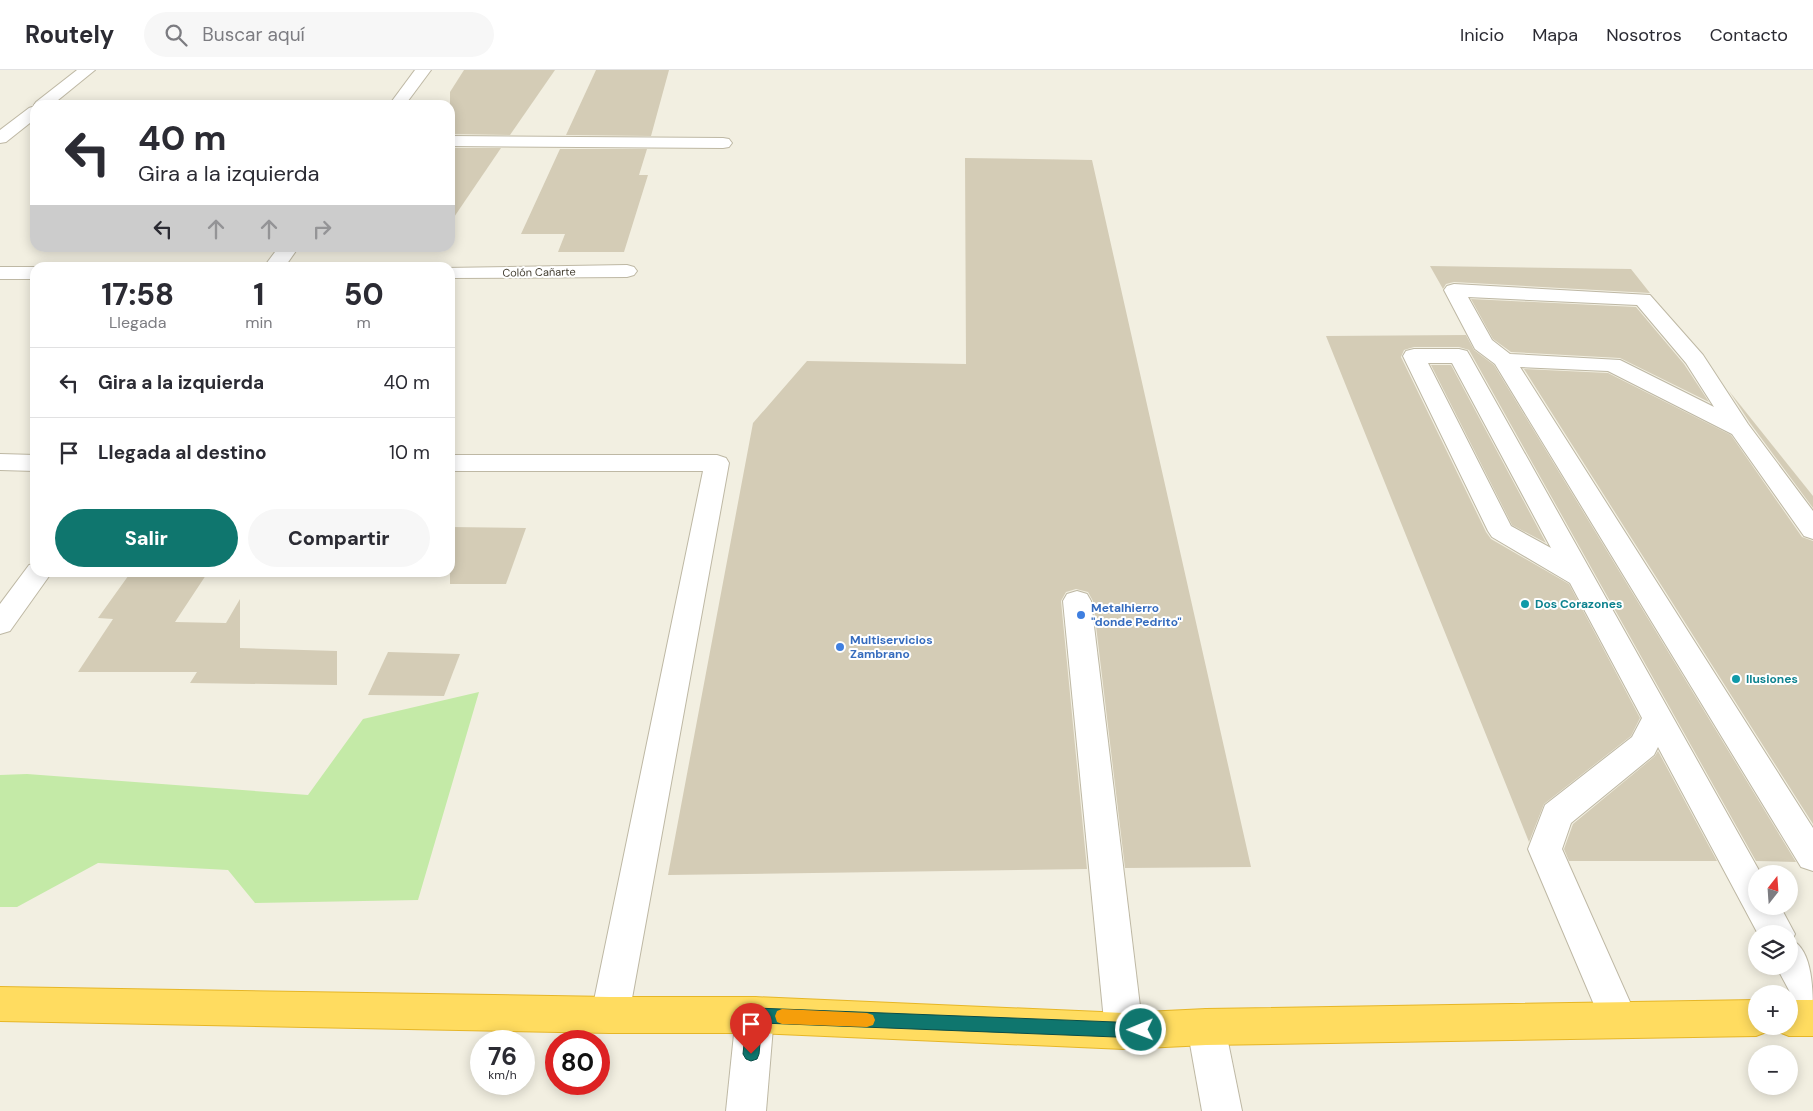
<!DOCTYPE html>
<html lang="es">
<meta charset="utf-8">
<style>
body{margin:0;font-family:"DM Sans",sans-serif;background:#f7f7f7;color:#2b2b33;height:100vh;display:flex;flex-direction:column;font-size:19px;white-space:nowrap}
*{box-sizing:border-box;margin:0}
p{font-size:16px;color:#7c7c81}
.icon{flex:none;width:28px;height:28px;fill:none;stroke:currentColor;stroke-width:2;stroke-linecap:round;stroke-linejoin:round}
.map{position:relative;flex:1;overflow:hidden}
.side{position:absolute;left:30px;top:192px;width:425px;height:315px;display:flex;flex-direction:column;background:#fff;border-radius:15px;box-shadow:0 2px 12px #0003}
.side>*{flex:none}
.hud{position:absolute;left:30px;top:30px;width:425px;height:152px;border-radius:15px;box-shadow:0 2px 12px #0003;background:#fff;color:#2b2b33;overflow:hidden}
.needle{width:32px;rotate:17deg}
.tools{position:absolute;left:1748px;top:795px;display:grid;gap:10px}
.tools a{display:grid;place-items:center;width:50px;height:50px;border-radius:50%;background:#fff;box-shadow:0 2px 12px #0003;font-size:25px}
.speed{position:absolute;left:470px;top:960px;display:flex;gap:10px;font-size:25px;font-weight:700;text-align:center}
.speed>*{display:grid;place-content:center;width:65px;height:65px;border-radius:50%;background:#fff;box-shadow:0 2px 12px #0003;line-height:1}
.speed small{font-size:12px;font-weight:400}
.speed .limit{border:8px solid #d22;background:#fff;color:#111}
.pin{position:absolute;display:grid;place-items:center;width:42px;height:42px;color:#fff;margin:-51px -21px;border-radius:50% 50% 50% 0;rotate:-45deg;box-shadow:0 0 5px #0007}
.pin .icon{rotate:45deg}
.me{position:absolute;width:55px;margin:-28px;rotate:269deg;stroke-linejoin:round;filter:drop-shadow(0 0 4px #0008)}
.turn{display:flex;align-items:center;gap:18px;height:105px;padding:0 25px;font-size:22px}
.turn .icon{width:65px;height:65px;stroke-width:2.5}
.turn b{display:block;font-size:35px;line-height:42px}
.lanes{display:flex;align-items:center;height:48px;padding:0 25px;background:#0003;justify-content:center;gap:25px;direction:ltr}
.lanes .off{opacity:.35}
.eta{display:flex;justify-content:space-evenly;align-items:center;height:85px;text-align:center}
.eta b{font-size:30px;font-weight:800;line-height:35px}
.button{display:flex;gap:10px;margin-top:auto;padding:10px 25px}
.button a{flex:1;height:58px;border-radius:30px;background:#0f766e;color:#fff;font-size:20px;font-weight:800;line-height:58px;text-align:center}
.button a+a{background:#f7f7f7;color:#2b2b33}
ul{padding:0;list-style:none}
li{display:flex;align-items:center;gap:15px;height:70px;padding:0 25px;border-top:1px solid #e1e1e2}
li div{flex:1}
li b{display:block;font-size:19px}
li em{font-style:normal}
header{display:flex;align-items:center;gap:30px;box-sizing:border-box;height:70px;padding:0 25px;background:#fff;border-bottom:1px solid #e1e1e2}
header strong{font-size:24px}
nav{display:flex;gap:28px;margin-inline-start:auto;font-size:18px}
.search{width:350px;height:45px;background:#f7f7f7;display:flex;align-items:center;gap:12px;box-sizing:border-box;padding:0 18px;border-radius:28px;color:#7c7c81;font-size:19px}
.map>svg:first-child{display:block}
</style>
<header>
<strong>Routely</strong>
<div class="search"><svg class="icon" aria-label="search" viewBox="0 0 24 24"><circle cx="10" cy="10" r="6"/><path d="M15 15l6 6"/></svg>Buscar aquí</div>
<nav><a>Inicio</a><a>Mapa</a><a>Nosotros</a><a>Contacto</a></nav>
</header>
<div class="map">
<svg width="1813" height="1041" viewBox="0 0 1813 1041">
<rect width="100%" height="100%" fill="#f2efe1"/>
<polygon fill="#c4eaa7" points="479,622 418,830 255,833 228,800 98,793 17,837 0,837 0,705 27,704 308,725 363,649"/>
<g fill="#d4ccb6">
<polygon points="464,0 555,0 510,65 450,64 450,22"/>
<polygon points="596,0 669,0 651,66 566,65"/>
<polygon points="450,78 501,78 450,153"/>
<polygon points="560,79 647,79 639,105 648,105 624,182 558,182 565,164 521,164"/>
<polygon points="965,88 1092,90 1251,797 1125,798 1093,531 1088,522 1076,519 1066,522 1061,531 1087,799 668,805 753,353 807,291 966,294"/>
<polygon points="1430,196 1631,199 1650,223 1454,212 1446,214 1443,219"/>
<polygon points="1471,229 1636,237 1684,294 1709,332 1620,288 1511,282 1493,269"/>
<polygon points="1466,265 1474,280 1494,295 1796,792 1756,791 1469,280 1459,277 1414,277 1404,280 1401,287 1486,462 1491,469 1569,514 1640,648 1631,666 1544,734 1529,772 1326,266"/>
<polygon points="1431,295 1451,295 1546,473 1512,455"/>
<polygon points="1524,299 1608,303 1731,365 1802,467 1813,471 1813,754"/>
<polygon points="1729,321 1813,426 1813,438 1750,353"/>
<polygon points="450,457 526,458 506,514 450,514"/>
<polygon points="131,502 208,502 175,552 226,553 240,529 240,578 337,581 337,615 190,613 197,602 78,602 113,549 98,548"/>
<polygon points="388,582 460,584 444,626 368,625"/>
<polygon points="1658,681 1717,791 1569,791 1564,779 1573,754 1655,686"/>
</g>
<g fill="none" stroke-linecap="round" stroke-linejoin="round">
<g stroke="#beb8a4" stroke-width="2">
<g id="minor">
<polygon points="77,0 95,0 52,35 35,35 35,49 6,72 0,73 0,60 29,38 35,36 34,35 36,32"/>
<polygon points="415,0 431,0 405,35 389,35"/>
<polygon points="450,66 723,68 729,69 732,73 729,77 723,78 450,76"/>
<polygon points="278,178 298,178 284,198 263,198"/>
<polygon points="627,195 634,197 637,201 634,205 627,207 450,208 450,198 444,198"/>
<polygon points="0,197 35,197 37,198 35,198 35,209 0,209"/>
<path d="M1454,214L1650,225L1703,285L1748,354L1813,441V469L1804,466L1732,364L1608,301L1520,297L1813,758V801L1801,797L1495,294L1475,279L1444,220L1447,216ZM1468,227L1637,235L1686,293L1714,337L1620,290L1510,284L1492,270Z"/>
<path d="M1414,279H1459L1467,281L1470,286L1761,804H1756V836H1780L1795,864L1792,870C1813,881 1813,921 1813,946L1800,941L1776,896H1789V864H1758L1658,677L1654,685L1571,753L1562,779L1638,950L1632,963L1619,968L1606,963L1528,779L1545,735L1632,667L1642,648L1570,513L1492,467L1488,461L1403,286L1406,281ZM1428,293H1452L1551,478L1511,456Z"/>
<polygon points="0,384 35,385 35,401 0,400"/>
<polygon points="450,385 717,385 726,388 729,393 629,945 623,958 610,963 597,958 591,945 703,401 450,401"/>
<polygon points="35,494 35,502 52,502 10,561 0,564 0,534 29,495"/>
<polygon points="1077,521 1087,524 1091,531 1143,961 1137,974 1124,979 1111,974 1105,961 1063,531 1067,524"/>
<polygon points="755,927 768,932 774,945 766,1041 726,1041 736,945 742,932"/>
<polygon points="1206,939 1219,944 1225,957 1242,1041 1202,1041 1187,957 1193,944"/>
</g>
</g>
<g stroke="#e6b627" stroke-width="2">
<g id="highway">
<polygon points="0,917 610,927 755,927 1124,943 1206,939 1756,930 1756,956 1771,956 1769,961 1756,966 1206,975 1124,979 755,963 610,963 0,951"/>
<polygon points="1789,930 1813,930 1813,966 1789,966 1776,961 1774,956 1789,956"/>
</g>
</g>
<use href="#minor" fill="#fff" fill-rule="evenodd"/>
<use href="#highway" fill="#ffdc60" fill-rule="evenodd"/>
</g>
<polygon fill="#0f766e" stroke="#0a4d48" points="755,938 1141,953 1146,955 1149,960 1146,965 1141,968 762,953 759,984 757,989 751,991 746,989 743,984 747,945 749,940"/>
<polygon fill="#f59e0b" points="782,939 867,943 873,945 875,950 873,955 867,957 782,954 777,952 775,946 777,941"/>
<g fill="#0f9aa8" stroke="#fff" stroke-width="2">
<circle cx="1525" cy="534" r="5"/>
<circle cx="1736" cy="609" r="5"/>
</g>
<g fill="#3f7fe0" stroke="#fff" stroke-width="2">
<circle cx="1081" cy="545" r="5"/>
<circle cx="840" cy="577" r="5"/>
</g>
<g text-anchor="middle" stroke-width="4" stroke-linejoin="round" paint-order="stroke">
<g font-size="11" fill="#443f32" stroke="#fff">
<text transform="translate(539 202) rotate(-1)" y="4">Colón Cañarte</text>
</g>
<g font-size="12" font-weight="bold" fill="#0d838f" stroke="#fff" text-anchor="start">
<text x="1535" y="538">Dos Corazones</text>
<text x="1746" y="613">Ilusiones</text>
</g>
<g font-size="12" font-weight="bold" fill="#366cbe" stroke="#fff" text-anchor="start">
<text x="1091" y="542">Metalhierro<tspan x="1091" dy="14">"donde Pedrito"</tspan></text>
<text x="850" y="574">Multiservicios<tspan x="850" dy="14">Zambrano</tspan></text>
</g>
</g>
</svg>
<div class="tools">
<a><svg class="needle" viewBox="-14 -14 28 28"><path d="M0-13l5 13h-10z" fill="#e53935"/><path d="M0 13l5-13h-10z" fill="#7c7c81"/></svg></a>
<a><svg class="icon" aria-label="layers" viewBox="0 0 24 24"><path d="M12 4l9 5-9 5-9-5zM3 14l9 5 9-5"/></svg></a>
<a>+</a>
<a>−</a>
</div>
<div class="speed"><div>76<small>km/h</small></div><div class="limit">80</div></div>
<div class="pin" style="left:751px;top:984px;background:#d93025"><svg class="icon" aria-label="arrive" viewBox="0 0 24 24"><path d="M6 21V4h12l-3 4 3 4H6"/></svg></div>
<svg class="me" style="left:1141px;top:960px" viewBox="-20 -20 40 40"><circle r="17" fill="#0f766e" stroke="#fff" stroke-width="3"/><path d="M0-11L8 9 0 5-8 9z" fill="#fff"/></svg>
<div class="hud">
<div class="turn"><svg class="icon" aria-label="left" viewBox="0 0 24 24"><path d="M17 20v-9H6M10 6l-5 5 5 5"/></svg><div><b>40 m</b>Gira a la izquierda</div></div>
<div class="lanes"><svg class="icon" aria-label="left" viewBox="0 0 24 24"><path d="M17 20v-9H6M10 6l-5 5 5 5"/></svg><svg class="icon off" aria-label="ahead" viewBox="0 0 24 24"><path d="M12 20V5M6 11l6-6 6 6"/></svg><svg class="icon off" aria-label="ahead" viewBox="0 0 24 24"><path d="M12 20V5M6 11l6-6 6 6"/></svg><svg class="icon off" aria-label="right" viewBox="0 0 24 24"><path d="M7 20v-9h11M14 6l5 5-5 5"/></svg></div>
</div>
<section class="side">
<div class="eta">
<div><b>17:58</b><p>Llegada</p></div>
<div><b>1</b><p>min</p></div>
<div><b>50</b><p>m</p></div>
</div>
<ul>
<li><svg class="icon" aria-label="left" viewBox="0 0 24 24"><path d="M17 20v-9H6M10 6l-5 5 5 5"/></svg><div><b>Gira a la izquierda</b></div><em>40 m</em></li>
<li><svg class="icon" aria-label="arrive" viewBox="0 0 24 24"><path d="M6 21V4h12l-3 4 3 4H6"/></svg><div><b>Llegada al destino</b></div><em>10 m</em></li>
</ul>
<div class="button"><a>Salir</a><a>Compartir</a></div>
</section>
</div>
